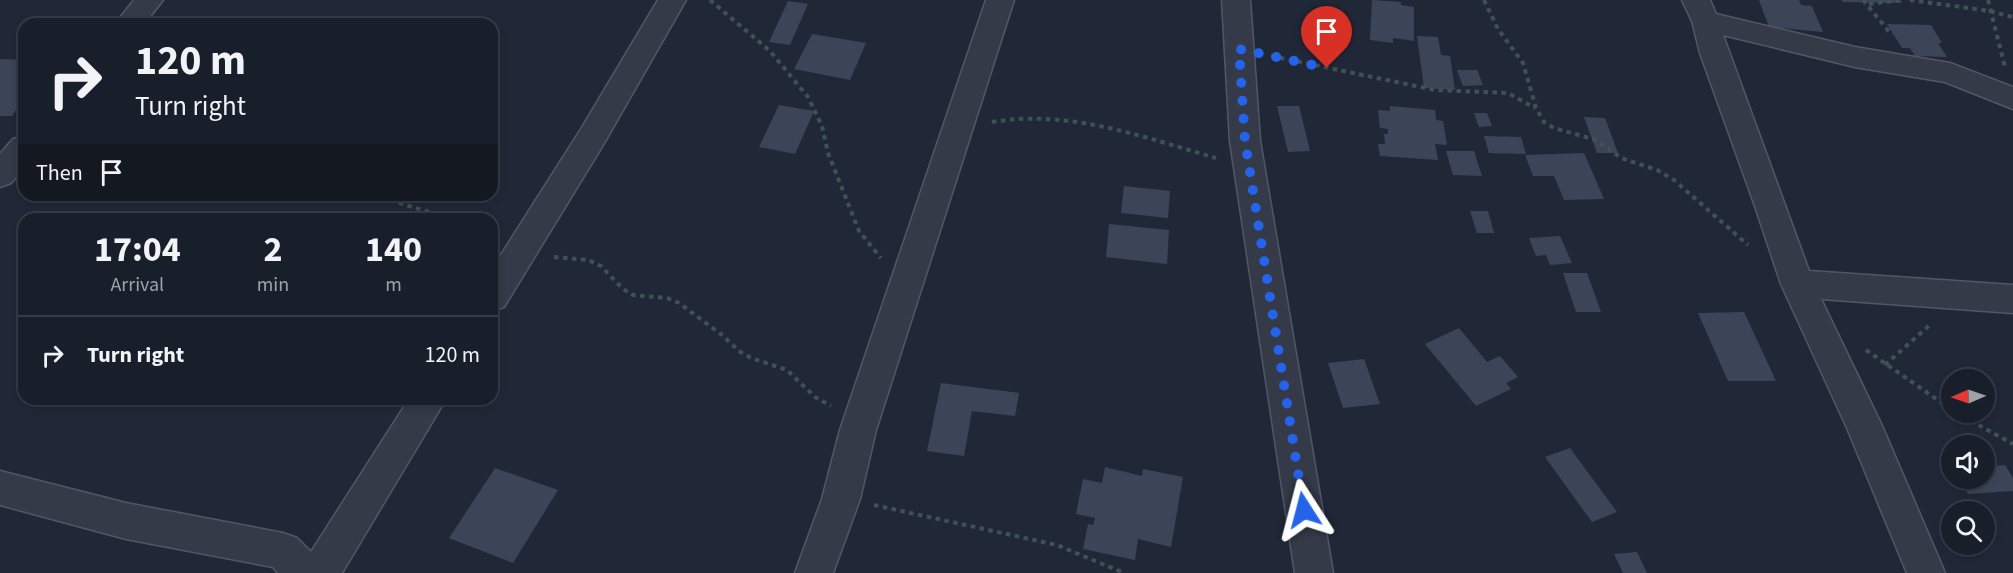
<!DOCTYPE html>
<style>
body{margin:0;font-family:"Source Sans 3",sans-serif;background:#252b36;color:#f1f3f6;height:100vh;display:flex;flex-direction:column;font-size:22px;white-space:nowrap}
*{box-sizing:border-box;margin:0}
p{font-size:20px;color:#9fa2a8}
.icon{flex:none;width:33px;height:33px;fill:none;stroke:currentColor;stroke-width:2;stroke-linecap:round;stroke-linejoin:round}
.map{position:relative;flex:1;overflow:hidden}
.sheet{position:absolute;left:18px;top:213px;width:480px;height:192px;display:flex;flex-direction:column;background:#181e2a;border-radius:18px;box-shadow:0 3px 9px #0003,0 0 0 2px #363c47}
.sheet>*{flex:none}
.hud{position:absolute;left:18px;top:18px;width:480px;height:183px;border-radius:18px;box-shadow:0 3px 9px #0003,0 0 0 2px #363c47;background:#181e2a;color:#f1f3f6;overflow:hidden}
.needle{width:39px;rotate:268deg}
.tools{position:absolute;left:1941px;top:369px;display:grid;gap:12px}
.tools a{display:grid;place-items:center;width:54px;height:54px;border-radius:50%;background:#181e2a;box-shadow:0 3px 9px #0003,0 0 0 2px #363c47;font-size:30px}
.pin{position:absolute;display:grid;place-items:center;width:51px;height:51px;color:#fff;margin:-62px -26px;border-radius:50% 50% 50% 0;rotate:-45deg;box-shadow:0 0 6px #0007}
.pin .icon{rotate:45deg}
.me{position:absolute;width:66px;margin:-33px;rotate:351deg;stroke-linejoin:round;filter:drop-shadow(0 0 4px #0008)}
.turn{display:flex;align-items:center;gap:21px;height:126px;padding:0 18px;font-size:27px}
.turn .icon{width:78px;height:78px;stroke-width:2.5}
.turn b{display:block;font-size:42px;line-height:51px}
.then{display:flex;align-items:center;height:57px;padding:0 18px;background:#0003;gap:12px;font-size:22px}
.eta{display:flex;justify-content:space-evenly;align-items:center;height:102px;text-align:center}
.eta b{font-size:36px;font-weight:700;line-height:42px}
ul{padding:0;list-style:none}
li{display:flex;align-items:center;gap:18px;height:78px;padding:0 18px;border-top:2px solid #363c47}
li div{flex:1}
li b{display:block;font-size:22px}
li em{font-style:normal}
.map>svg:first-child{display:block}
</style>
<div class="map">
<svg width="2013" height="573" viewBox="0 0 2013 573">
<rect width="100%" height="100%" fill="#202838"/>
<g fill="#3c4558">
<polygon points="1372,0 1401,2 1401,5 1414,7 1414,41 1393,38 1393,43 1370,40"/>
<polygon points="1759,0 1799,0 1801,5 1812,6 1823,32 1769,27"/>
<polygon points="1841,0 1900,0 1902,3 1843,2"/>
<polygon points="788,1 808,4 790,45 769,42"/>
<polygon points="320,16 343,18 360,20 357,24 315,24"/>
<polygon points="1887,24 1931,25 1942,43 1938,43 1947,57 1915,56 1910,48 1902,48"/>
<polygon points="812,34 866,43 850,80 794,69"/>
<polygon points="1417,36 1438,37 1441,55 1450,56 1455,90 1424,88"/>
<polygon points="0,59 24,60 24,98 12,116 0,116"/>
<polygon points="1457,70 1477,70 1483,85 1463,86"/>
<polygon points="779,105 814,111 795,154 759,147"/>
<polygon points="1277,106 1299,106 1310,151 1288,152"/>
<polygon points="1390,106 1435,110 1436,120 1443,121 1447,145 1435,144 1438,160 1380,156 1378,144 1385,144 1384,134 1388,134 1388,129 1380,128 1378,110 1390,111"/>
<polygon points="1474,113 1487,113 1492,126 1479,127"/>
<polygon points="1584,117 1605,118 1618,153 1597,153"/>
<polygon points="1484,136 1521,137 1526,154 1489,153"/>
<polygon points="1446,151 1474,151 1482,176 1453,175"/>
<polygon points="1584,153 1604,199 1564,200 1554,176 1533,176 1525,155"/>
<polygon points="1124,186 1170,191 1168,218 1121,213"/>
<polygon points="1470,211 1488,211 1494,233 1477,233"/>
<polygon points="1109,224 1169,230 1167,264 1106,257"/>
<polygon points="1560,236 1572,263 1550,265 1546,255 1536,256 1529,238"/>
<polygon points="1563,273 1587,273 1601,312 1576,312"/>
<polygon points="1744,312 1776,381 1728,381 1698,313"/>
<polygon points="1459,328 1487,362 1500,356 1518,377 1506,383 1511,389 1476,406 1425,344"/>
<polygon points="1364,359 1380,404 1343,408 1328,363"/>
<polygon points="941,383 1019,393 1015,416 972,411 964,456 927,451"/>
<polygon points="1570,448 1617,512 1592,522 1545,457"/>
<polygon points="2005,465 2013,478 2013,491 1968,494 1959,478 1984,478 1984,466"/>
<polygon points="1105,467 1142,476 1143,469 1183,477 1171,547 1138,539 1135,560 1083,549 1088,524 1093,525 1095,518 1076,514 1083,479 1102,483"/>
<polygon points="495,468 558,490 513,563 449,538"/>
<polygon points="1637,552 1647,573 1623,573 1614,554"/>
</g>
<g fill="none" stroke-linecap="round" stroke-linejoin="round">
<g stroke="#515766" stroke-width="3">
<g id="minor">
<polygon points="134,0 163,0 144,24 115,24"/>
<polygon points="658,0 686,0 603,145 504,307 492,311 492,269 581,129"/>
<polygon points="986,0 1014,0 876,430 860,499 833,573 795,573 822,499 840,430"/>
<polygon points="1222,0 1250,0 1260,141 1333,573 1295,573 1230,141"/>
<polygon points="1682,0 1710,0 1716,14 1855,47 1950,63 2013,87 2013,109 1945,82 1855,67 1723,35 1809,271 2013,285 2013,313 1821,299 1883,428 1945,573 1907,573 1847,428 1781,284 1755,206 1700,53 1692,21"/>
<polygon points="24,136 24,168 11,183 0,187 0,154 13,139"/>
<polygon points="409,399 446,399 342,573 278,573 273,567 126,539 0,505 0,471 126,503 283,533 297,538 311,552"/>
</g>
</g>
<g stroke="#405156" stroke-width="4" stroke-dasharray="4.5 4.5" stroke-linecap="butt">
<polyline points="710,0 770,51 808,97 822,126 828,153 859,231 881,258"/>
<polyline points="1484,0 1498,29 1523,63 1536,108 1544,122 1554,128 1596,140 1621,158 1657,170 1674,180 1748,245"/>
<polyline points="1863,0 1892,35"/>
<polyline points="1910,0 1990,11 2013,17"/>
<polyline points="1988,0 2005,67"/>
<polyline points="1869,4 1901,0"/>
<polyline points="1271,56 1435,90 1508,93 1535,108"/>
<path d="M992,122C1069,109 1143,137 1216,158"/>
<polyline points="373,195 452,219"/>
<polyline points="554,257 588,260 601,266 623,289 633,295 667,298 679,303 722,335 739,351 751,358 787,370 815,397 831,406"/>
<polyline points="1866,350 1952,410"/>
<polyline points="1885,365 1931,324"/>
<polyline points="1955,412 2013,444"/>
<polyline points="874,505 1057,545 1124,573"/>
</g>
<use href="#minor" fill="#343a48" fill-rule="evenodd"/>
</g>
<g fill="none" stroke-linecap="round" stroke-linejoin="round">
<polyline stroke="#2563eb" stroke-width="10" stroke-dasharray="0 18" points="1304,510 1245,141 1239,49 1327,68"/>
</g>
</svg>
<div class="tools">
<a><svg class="needle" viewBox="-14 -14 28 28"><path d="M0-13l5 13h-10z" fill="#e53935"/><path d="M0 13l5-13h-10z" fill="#9fa2a8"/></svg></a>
<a><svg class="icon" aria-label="sound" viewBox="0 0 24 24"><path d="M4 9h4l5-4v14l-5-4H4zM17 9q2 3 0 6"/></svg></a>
<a><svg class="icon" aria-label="search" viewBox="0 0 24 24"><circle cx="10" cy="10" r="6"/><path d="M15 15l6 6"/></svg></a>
</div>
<div class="pin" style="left:1327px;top:68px;background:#d93025"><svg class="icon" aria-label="arrive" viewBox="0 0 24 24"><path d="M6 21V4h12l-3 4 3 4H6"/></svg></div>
<svg class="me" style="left:1304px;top:510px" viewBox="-20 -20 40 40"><path d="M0-17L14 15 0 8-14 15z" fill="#2563eb" stroke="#fff" stroke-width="4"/></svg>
<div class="hud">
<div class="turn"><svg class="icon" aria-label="right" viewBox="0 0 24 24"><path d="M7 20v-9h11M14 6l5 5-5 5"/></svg><div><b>120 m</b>Turn right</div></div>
<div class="then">Then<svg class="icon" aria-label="arrive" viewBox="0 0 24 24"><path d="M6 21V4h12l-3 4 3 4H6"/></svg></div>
</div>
<section class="sheet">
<div class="eta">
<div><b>17:04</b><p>Arrival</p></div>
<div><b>2</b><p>min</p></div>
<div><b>140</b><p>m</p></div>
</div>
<ul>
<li><svg class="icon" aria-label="right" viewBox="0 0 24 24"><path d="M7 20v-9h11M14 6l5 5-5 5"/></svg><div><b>Turn right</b></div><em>120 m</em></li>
</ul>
</section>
</div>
